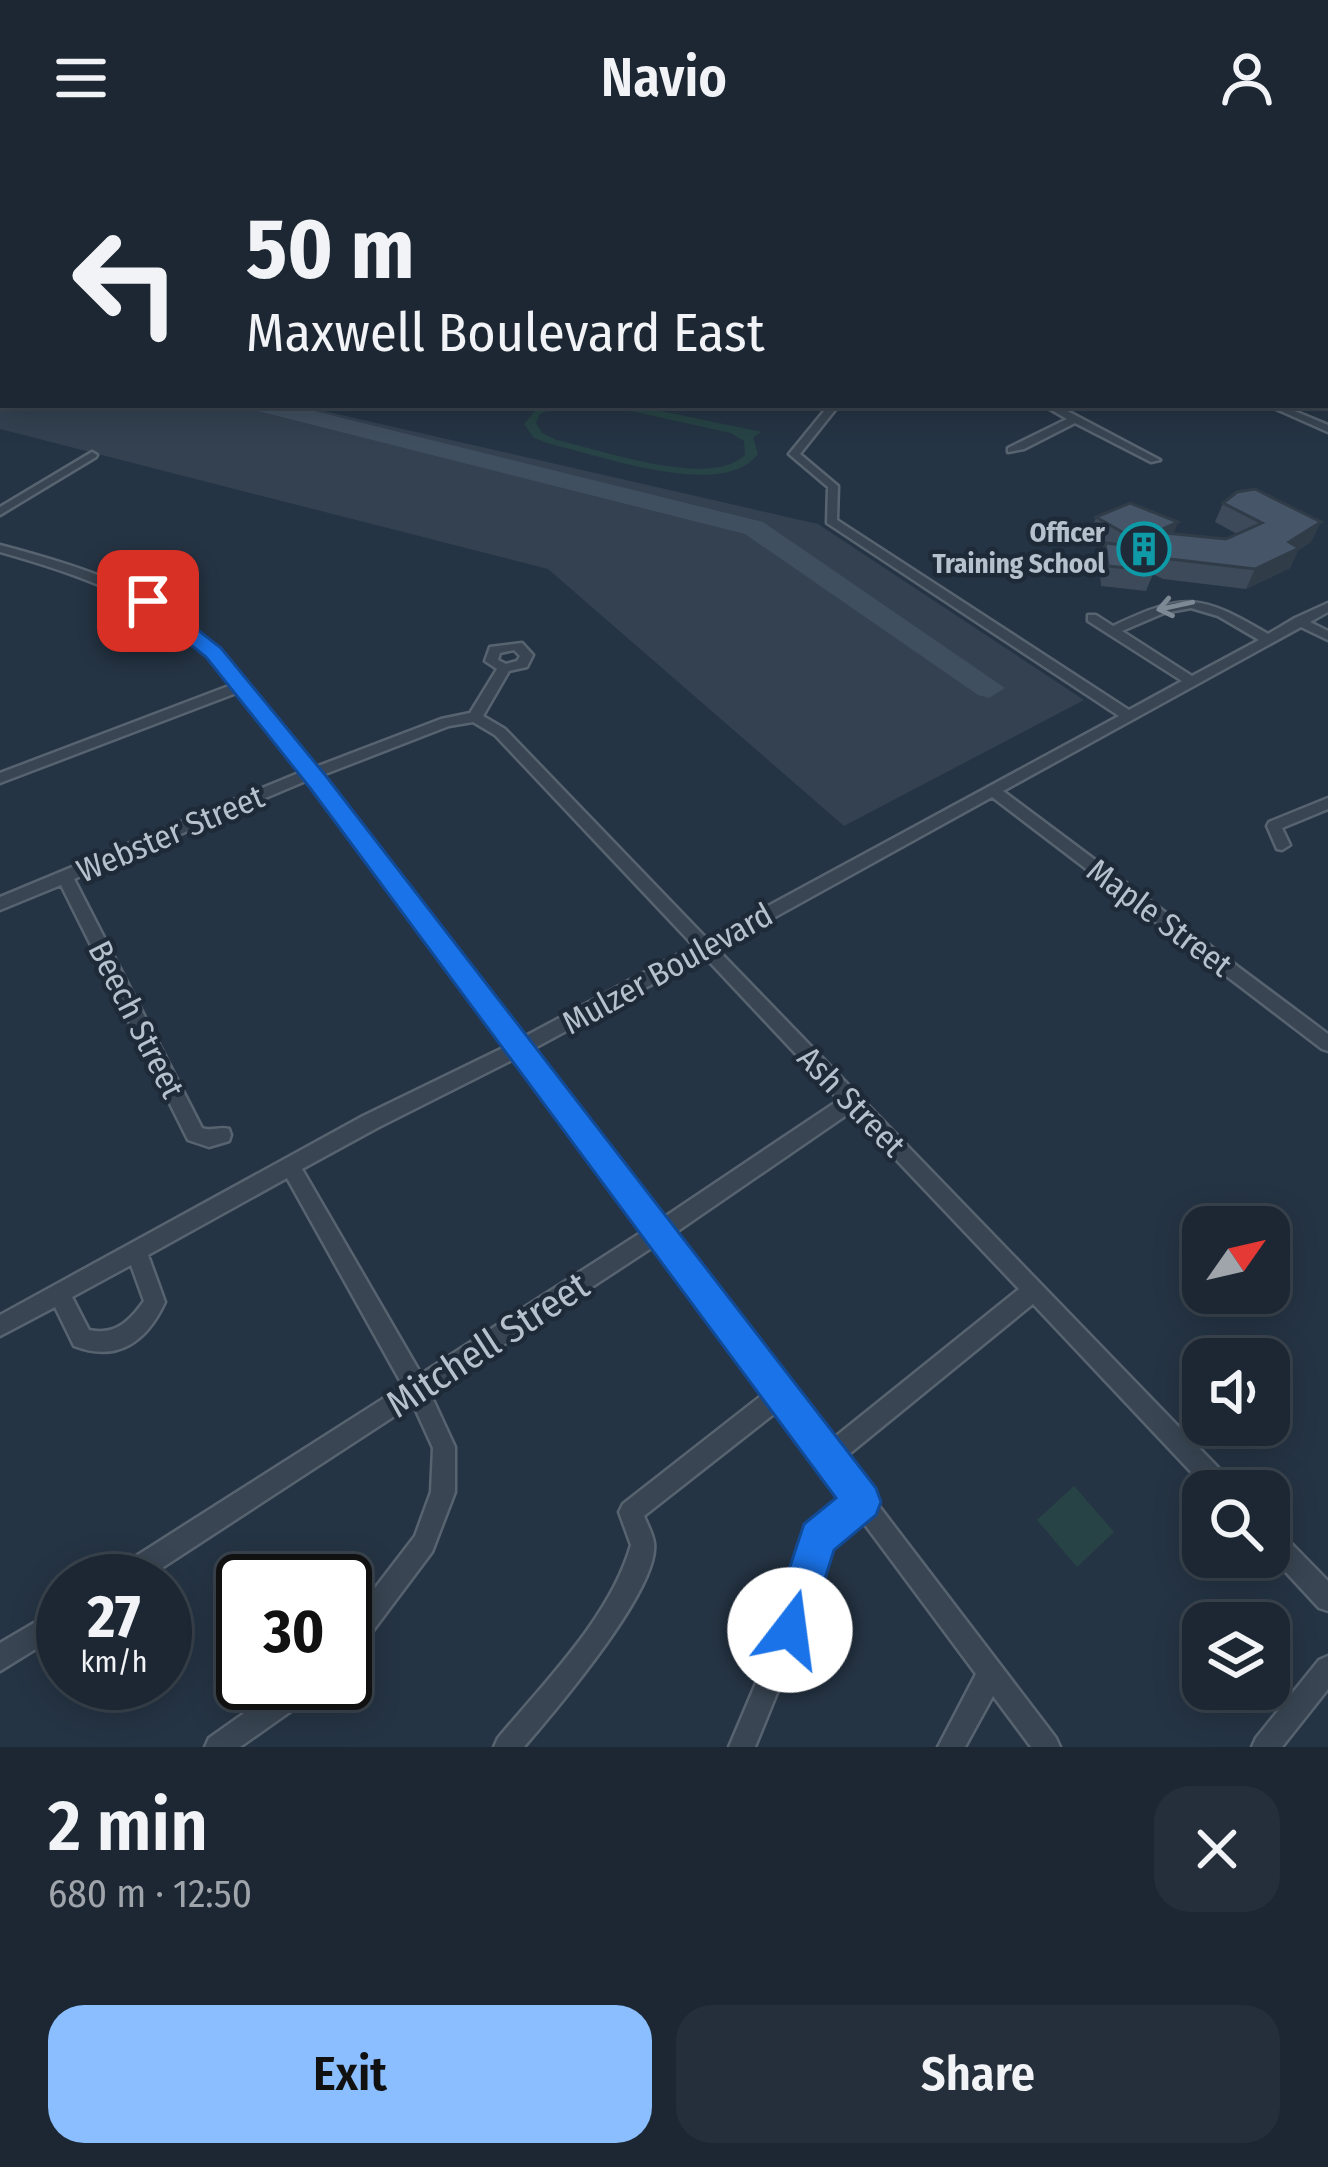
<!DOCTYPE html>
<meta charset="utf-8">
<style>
body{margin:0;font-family:"Fira Sans Condensed",sans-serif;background:#252f3b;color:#f1f3f6;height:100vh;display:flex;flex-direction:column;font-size:45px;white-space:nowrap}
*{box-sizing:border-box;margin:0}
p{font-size:39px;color:#a0a5ac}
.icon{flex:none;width:66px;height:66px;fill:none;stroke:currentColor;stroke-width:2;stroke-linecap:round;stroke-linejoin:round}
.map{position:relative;height:1591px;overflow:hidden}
.panel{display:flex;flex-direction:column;background:#1c2733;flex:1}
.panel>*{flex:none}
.top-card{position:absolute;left:0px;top:0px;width:1329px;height:252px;box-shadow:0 6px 30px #0003,0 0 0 3px #3a444e;background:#1c2733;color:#f1f3f6;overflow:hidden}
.needle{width:78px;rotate:56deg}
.tools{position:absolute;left:1182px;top:1050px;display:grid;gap:24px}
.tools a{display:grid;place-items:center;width:108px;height:108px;border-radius:24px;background:#1c2733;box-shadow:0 6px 30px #0003,0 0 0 3px #3a444e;font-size:60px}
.speed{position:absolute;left:36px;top:1398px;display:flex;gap:24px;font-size:60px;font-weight:700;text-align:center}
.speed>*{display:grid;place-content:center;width:156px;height:156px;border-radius:50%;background:#1c2733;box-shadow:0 6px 30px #0003,0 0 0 3px #3a444e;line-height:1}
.speed small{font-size:30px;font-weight:400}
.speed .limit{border:6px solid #111;border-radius:18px;background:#fff;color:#111}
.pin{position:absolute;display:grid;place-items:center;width:102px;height:102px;color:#fff;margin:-51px;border-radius:24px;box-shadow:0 6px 18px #0006}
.me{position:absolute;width:132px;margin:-66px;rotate:15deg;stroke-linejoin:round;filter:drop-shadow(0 0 9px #0008)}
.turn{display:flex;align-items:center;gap:42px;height:252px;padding:0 48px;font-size:54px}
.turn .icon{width:156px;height:156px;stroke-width:2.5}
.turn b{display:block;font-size:84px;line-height:102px}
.round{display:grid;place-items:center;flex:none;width:126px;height:126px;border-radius:36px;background:#252f3b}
.headline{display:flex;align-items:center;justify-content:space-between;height:204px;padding:0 48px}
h1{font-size:72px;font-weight:600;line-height:90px}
.action{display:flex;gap:24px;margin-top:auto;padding:24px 48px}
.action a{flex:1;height:138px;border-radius:36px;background:#8abefe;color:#111;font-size:48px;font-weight:600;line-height:138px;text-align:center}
.action a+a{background:#252f3b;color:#f1f3f6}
header{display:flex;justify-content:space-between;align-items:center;height:156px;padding:0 48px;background:#1c2733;font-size:54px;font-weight:600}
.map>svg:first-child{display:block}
</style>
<header><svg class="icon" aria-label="menu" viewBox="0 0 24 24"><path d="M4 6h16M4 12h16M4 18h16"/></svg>Navio<svg class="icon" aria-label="person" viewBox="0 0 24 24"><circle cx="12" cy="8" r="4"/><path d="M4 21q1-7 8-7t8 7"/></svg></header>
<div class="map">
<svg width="1328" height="1591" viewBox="0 0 1328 1591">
<rect width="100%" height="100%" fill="#253444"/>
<polygon fill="#334150" points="0,181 3,249 298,249 818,368 1084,544 844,670 548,413 0,273"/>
<g fill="#274345">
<polygon points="710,0 1204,0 1207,3 717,3"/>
<path d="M540,249H558L540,258L536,267L542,277L557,284C602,294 710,333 745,299L744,285L731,277L603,249H632L762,276L753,281L758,298C723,345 600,299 550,288L534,282L524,268Z"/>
<polygon points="1074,1330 1114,1376 1077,1411 1037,1364"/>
</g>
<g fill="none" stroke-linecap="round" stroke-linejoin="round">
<g fill="#404f5f" fill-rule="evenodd">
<polygon points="434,0 454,0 432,3"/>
<polygon points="474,0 506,0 472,3"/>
<polygon points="3,21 3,31 0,32 0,22"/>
<rect x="0" y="182" width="3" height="13"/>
<polygon points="250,249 290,249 763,366 1005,532 989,542 978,539 745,378 254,254"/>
</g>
<g fill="#404f5f" fill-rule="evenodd">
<polygon points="0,0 34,0 3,3 3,15"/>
<polygon points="141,0 201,0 139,3"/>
</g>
<g stroke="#586370" stroke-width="5">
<g id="minor">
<polygon points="1208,0 1215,0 1217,3 1210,3"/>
<rect x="1326" y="122" width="2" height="5"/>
<path d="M829,249H839L800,298L838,330L837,364L1129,554L1182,525L1088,465V459H1096L1113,470C1185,436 1200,438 1268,478L1295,462L1328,447V456L1310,466L1328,475V484L1301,471L1003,635L1328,878V895L1322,893L992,641L717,793L1233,1327L1237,1335H1209L1033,1148L843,1303L1056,1582L1060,1591H1031L993,1540L965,1591H938L976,1518L860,1362L826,1390L822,1398L802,1475L755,1591H729L778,1475L803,1386L810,1374L846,1344L779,1254L644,1360C647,1368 653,1378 654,1387C660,1432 555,1555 524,1591H494L498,1582C545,1526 611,1460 631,1389L619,1356L623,1348L766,1236L656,1089L430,1237L455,1291V1336L432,1396L354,1500L345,1504V1471L415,1380L431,1336L433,1292L413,1248L142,1425H108L111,1416L403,1230L287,1022L148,1099L165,1146C147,1185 118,1207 74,1190L55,1151L0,1180V1159L363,960L507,890L308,624L74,723L202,972C212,976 219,970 229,973L231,979L229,985L209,991L188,984L61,729L0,754V741L301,616L239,536L0,627V617L234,528C170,449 94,423 0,396V389C80,410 162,435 221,497C255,532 280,575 313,612L441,563L470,557L497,513L485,505L490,491L522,487L533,499L527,511L509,515L483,560L505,573L707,783L1119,560L827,367L828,331L789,298ZM1191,452L1218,460L1259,484L1192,520L1122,475L1164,457ZM514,494L520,500L517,505L506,508L498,504L500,497ZM473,566L495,579L694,790L522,882L320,620L449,570ZM704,800L839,944L660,1064L531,894ZM516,902L645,1074L421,1218L302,1013L377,972ZM851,956L1019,1133L830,1285L672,1079ZM131,1109L144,1145L141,1149C127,1168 113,1179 89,1174L72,1141Z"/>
<polygon points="1043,249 1056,249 1160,304 1151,306 1075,267 1024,293 1008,296 1008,292 1067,263"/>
<polygon points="1267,249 1280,249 1328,269 1328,276"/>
<polygon points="92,296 97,299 96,301 0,359 0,351"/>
<polygon points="1328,642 1328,653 1282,672 1290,689 1282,694 1277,693 1267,670 1269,666"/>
<polygon points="1269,1369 1277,1373 1328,1425 1328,1455 1319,1452 1269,1398"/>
<polygon points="63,1450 63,1476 0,1515 0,1487"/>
<polygon points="1328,1500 1328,1533 1282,1591 1252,1591 1256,1582 1319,1504"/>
<polygon points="287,1527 322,1527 318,1536 240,1591 205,1591 209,1582"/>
</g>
</g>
<use href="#minor" fill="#394553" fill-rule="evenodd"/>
</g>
<polygon fill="#3c4a59" points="1223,347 1311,386 1298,394 1290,412 1246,433 1163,423 1153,418 1146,435 1101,430 1099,407 1104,389 1090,381 1096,361 1178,366 1173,377 1226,383 1237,378 1215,366"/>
<g fill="#313c49">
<polygon points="1178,366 1170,386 1156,376"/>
<polygon points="1321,366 1311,386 1298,394 1290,412 1246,433 1255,413 1289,386"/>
</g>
<polygon fill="#465668" stroke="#313c49" stroke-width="3" points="1255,333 1321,366 1289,386 1299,392 1255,413 1170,403 1151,392 1154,415 1108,410 1105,387 1150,392 1096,361 1130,347 1178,366 1156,376 1226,383 1262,367 1223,347 1237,336"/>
<defs><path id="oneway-shaft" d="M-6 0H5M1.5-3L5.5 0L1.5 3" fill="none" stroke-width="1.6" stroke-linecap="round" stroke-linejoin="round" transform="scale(3)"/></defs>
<use stroke="#7e8996" href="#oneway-shaft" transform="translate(1175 450) rotate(168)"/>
<polygon fill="#1a73e8" stroke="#114b97" stroke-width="3" points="141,441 156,441 221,492 326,620 876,1332 881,1346 876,1359 834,1394 804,1489 790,1495 775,1489 769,1474 804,1368 836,1342 310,632 206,501 141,449"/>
<defs>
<g id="building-ring" transform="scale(2.7)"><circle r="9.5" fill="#1e2a38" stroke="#0f9aa8" stroke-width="1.5"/><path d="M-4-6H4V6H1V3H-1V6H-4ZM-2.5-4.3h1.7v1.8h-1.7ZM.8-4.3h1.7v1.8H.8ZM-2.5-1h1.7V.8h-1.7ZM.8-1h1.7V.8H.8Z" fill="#0f9aa8"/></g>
</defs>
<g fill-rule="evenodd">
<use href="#building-ring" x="1144" y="393"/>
</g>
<g text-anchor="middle" stroke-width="9" stroke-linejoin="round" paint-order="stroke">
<g font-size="27" font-weight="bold" fill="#b7c0cd" stroke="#1e2a38" text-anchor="end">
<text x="1105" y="386">Officer<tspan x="1105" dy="31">Training School</tspan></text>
</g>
<g font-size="33" fill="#b7c0cd" stroke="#1e2a38">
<text transform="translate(170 677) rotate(-23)" y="12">Webster Street</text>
<text transform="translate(1160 761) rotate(37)" y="12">Maple Street</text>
<text transform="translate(667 812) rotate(-29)" y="12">Mulzer Boulevard</text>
<text transform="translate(137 863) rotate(63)" y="12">Beech Street</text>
<text transform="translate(852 945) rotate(46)" y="12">Ash Street</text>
</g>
<g font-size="39" fill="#b7c0cd" stroke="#1e2a38">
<text transform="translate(487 1188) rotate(-33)" y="14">Mitchell Street</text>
</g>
</g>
</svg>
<div class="tools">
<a><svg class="needle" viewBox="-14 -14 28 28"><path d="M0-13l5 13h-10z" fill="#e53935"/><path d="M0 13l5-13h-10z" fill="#a0a5ac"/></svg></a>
<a><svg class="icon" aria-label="sound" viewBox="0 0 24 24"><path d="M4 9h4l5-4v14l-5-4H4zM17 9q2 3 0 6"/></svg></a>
<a><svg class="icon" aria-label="search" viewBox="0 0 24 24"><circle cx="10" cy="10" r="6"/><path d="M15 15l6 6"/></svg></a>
<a><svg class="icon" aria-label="layers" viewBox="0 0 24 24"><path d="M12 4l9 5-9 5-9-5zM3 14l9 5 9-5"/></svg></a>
</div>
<div class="speed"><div>27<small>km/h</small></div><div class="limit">30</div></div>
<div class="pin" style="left:148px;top:445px;background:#d93025"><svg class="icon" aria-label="arrive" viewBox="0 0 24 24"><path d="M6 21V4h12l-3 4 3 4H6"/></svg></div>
<svg class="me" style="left:790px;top:1474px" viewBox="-20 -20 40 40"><circle r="19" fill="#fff"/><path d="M0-13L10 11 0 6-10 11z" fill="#1a73e8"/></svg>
<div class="top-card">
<div class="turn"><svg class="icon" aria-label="left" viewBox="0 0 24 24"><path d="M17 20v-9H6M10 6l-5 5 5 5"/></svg><div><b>50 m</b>Maxwell Boulevard East</div></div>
</div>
</div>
<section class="panel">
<div class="headline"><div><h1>2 min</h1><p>680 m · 12:50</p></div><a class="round"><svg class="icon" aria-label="close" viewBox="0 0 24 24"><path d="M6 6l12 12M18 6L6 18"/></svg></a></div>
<div class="action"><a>Exit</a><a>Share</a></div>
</section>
